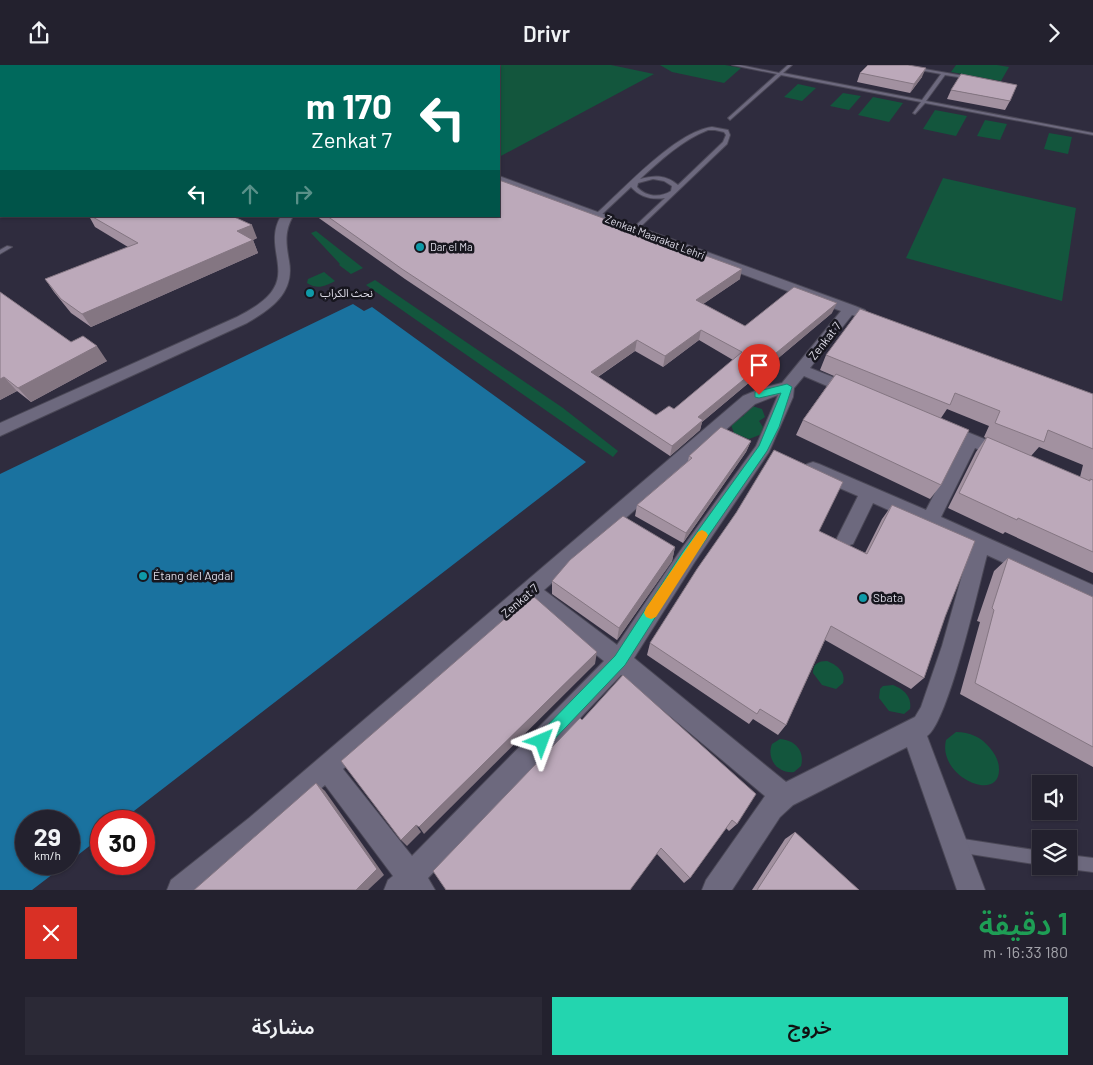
<!DOCTYPE html>
<html lang="ar">
<meta charset="utf-8">
<style>
body{margin:0;font-family:Barlow,"Noto Sans Arabic",sans-serif;background:#2b2936;color:#f1f3f6;direction:rtl;height:100vh;display:flex;flex-direction:column;font-size:19px;white-space:nowrap}
*{box-sizing:border-box;margin:0}
p{font-size:16px;color:#a3a3aa}
.icon{flex:none;width:28px;height:28px;fill:none;stroke:currentColor;stroke-width:2;stroke-linecap:round;stroke-linejoin:round}
.map{position:relative;height:825px;overflow:hidden;direction:ltr}
.drawer{display:flex;flex-direction:column;background:#23212e;flex:1}
.drawer>*{flex:none}
.top-card{position:absolute;left:0px;top:0px;width:500px;height:152px;box-shadow:0 1px 4px #0004,0 0 0 1px #403e4a;direction:rtl;background:#00695c;color:#fff;overflow:hidden}
.buttons{position:absolute;left:1032px;top:710px;display:grid;gap:10px}
.buttons a{display:grid;place-items:center;width:45px;height:45px;border-radius:0px;background:#23212e;box-shadow:0 1px 4px #0004,0 0 0 1px #403e4a;font-size:25px}
.speed{position:absolute;left:15px;top:745px;display:flex;gap:10px;font-size:25px;font-weight:700;text-align:center}
.speed>*{display:grid;place-content:center;width:65px;height:65px;border-radius:50%;background:#23212e;box-shadow:0 1px 4px #0004,0 0 0 1px #403e4a;line-height:1}
.speed small{font-size:12px;font-weight:400}
.speed .limit{border:8px solid #d22;background:#fff;color:#111}
.pin{position:absolute;display:grid;place-items:center;width:42px;height:42px;color:#fff;margin:-51px -21px;border-radius:50% 50% 50% 0;rotate:-45deg;box-shadow:0 0 5px #0007}
.pin .icon{rotate:45deg}
.me{position:absolute;width:55px;margin:-28px;rotate:44deg;stroke-linejoin:round;filter:drop-shadow(0 0 4px #0008)}
.turn{display:flex;align-items:center;gap:18px;height:105px;padding:0 25px;font-size:22px}
.turn .icon{width:65px;height:65px;stroke-width:2.5}
.turn b{display:block;font-size:35px;line-height:42px}
.lanes{display:flex;align-items:center;height:48px;padding:0 25px;background:#0003;justify-content:center;gap:25px;direction:ltr}
.lanes .off{opacity:.35}
.round{display:grid;place-items:center;flex:none;width:52px;height:52px;border-radius:0px;background:#2b2936}
.headline{display:flex;align-items:center;justify-content:space-between;height:85px;padding:0 25px}
h1{font-size:30px;font-weight:600;line-height:38px;color:#1e9e55}
.action{display:flex;gap:10px;margin-top:auto;padding:10px 25px}
.action a{flex:1;height:58px;border-radius:0px;background:#23d5af;color:#111;font-size:20px;font-weight:600;line-height:58px;text-align:center}
.action a+a{background:#2b2936;color:#f1f3f6}
header{display:flex;justify-content:space-between;align-items:center;height:65px;padding:0 25px;background:#23212e;font-size:22px;font-weight:600}
.map>svg:first-child{display:block}
</style>
<header><svg class="icon" aria-label="forward" viewBox="0 0 24 24"><path d="M9 5l7 7-7 7"/></svg>Drivr<svg class="icon" aria-label="share" viewBox="0 0 24 24"><path d="M12 15V3M7 8l5-5 5 5M5 13v7h14v-7"/></svg></header>
<div class="map">
<svg width="1093" height="825" viewBox="0 0 1093 825">
<rect width="100%" height="100%" fill="#2f2c3e"/>
<g fill="#13563d">
<polygon points="451,0 611,0 654,9 499,92 499,1 449,1"/>
<polygon points="660,0 725,0 741,3 724,18 672,7"/>
<polygon points="956,0 997,0 1009,2 1001,16 951,7"/>
<polygon points="798,19 816,23 802,36 784,32"/>
<polygon points="843,28 861,31 849,45 830,41"/>
<polygon points="873,32 903,38 889,57 858,50"/>
<polygon points="935,45 967,51 956,71 923,64"/>
<polygon points="985,55 1007,59 1000,75 977,71"/>
<polygon points="1049,68 1072,72 1068,89 1044,84"/>
<polygon points="943,113 1076,143 1062,236 906,193"/>
<polygon points="316,166 363,203 351,209 339,200 340,199 311,168"/>
<path d="M324,207L335,216C325,221 318,225 307,218L308,214Z"/>
<polygon points="375,215 563,343 618,386 613,392 366,220"/>
<polygon points="752,341 762,344 765,352 759,356 763,362 762,369 749,374 734,368 731,360 738,352 744,351 743,349"/>
<path d="M827,596C837,600 846,607 843,618L836,624L822,620L813,608C813,599 818,596 827,596Z"/>
<path d="M893,620C903,624 912,631 910,644L904,649L889,646L879,633L880,624L883,621Z"/>
<path d="M956,667C970,667 981,672 990,683C995,689 999,696 999,704C1000,739 937,712 946,675Z"/>
<path d="M780,674C795,675 805,686 801,701L794,707C778,709 766,694 772,679Z"/>
</g>
<polygon fill="#1a729f" points="353,239 364,246 372,242 586,397 121,756 101,756 101,772 69,797 69,756 26,756 26,799 66,799 32,825 0,825 0,409"/>
<g fill="none" stroke-linecap="round" stroke-linejoin="round">
<g stroke="#4b4857" stroke-width="2">
<g id="lane">
<polygon points="732,0 740,0 779,8 788,0 792,0 783,8 922,35 941,9 914,4 913,2 970,12 971,14 945,10 926,36 1093,68 1093,70 925,38 915,49 913,48 921,37 781,10 730,55 728,53 777,9"/>
<path d="M712,62L728,65L730,70L727,79L637,165L632,164L665,133C651,135 640,132 631,122L600,151H596V149C624,124 675,67 712,62ZM708,65H715L724,67L726,70L723,77L678,120C666,110 655,110 640,114C661,95 682,75 708,65ZM653,114L664,116L672,121L671,126C660,133 646,132 637,122L638,118Z"/>
<polygon points="7,181 12,182 0,189 0,185"/>
<polygon points="957,773 1041,786 1041,800 957,787 952,785 950,780 952,775"/>
<polygon points="1069,790 1093,793 1093,807 1069,804 1064,802 1069,801"/>
</g>
</g>
<g stroke="#4b4857" stroke-width="2">
<g id="street">
<rect x="0" y="13" width="1" height="4"/>
<path d="M499,111L855,241L865,245L867,248L860,252L852,250L810,303L858,322L861,326L858,330L853,331L848,330L804,311L794,323L793,332L769,387L694,498L634,593L786,717L915,652L921,642L942,581L970,482L873,438L853,479L846,481L839,479L837,473L858,431L807,409L804,404L807,399L813,397L819,399L926,445L961,378L938,368L936,364L938,360L944,358L950,360L1009,384L1011,388L1009,392L1003,394L975,383L941,452L1093,520V539L987,490C979,520 948,658 927,671L985,825H957L907,682L793,740L780,752L732,825H702L706,815L765,731L621,610L428,813L435,825H384L388,815L393,811L325,720L202,825H167L171,815L249,753L743,331L762,323L782,318L841,246L499,118ZM778,330L756,381L680,486L617,580L544,525L755,339ZM530,538L604,596L412,791L343,704Z"/>
<path d="M281,151H293C284,167 286,179 289,196C295,228 271,244 247,258L0,371V358L237,252C250,245 267,236 274,223C287,201 265,178 281,151Z"/>
</g>
</g>
<use href="#lane" fill="#6d697e" fill-rule="evenodd"/>
<use href="#street" fill="#6d697e" fill-rule="evenodd"/>
</g>
<g fill="#a291a0" fill-rule="evenodd">
<polygon points="73,0 162,0 159,1 74,1"/>
<polygon points="163,0 250,0 248,1 171,1"/>
<polygon points="860,8 922,12 910,28 857,17"/>
<polygon points="951,25 1010,36 1005,45 947,34"/>
<polygon points="89,151 232,151 257,173 253,175 258,188 91,262 71,248 54,227 45,214 128,182 95,162"/>
<path d="M316,151H499L740,214L703,239L745,261L832,248L702,357L700,365L670,391L405,214ZM699,275L733,295L674,344L656,350L598,312L635,286L663,302Z"/>
<polygon points="0,227 71,277 107,296 31,337 17,326 0,335"/>
<path d="M826,290L1093,329V508L1005,467L1003,469L948,443L976,387L986,373L984,372L989,361L947,344L941,353V420L930,434L796,370L803,355L834,311L820,305ZM1039,382L1083,400L1080,412L1031,391Z"/>
<polygon points="751,376 746,387 683,478 635,451 637,440 688,396 689,391"/>
<polygon points="892,440 945,552 924,613 911,624 825,575 786,660 778,670 753,654 749,659 647,590 650,578 736,448 819,466 865,488 882,454"/>
<polygon points="675,482 672,496 617,575 552,529 552,516"/>
<polygon points="1008,493 1093,532 1093,702 960,629 980,557 977,556 994,506"/>
<polygon points="623,610 737,759 729,766 726,763 690,813 684,818 657,789 582,655"/>
<polygon points="795,767 859,825 752,825 785,774"/>
</g>
<g fill="#847682">
<polygon points="133,0 162,0 159,1 130,1"/>
<polygon points="227,0 250,0 248,1 226,1"/>
<polygon points="926,3 922,12 910,28 914,19"/>
<polygon points="1,83 1,100 0,100 0,84"/>
<polygon points="252,160 257,173 253,175 258,188 91,262 82,249 237,166"/>
<polygon points="742,204 740,214 693,246 696,235"/>
<polygon points="837,238 832,248 702,357 700,365 670,391 672,381 698,352"/>
<polygon points="701,265 699,275 663,302 665,291"/>
<polygon points="637,275 635,286 590,317 591,307"/>
<polygon points="97,281 107,296 31,337 18,323"/>
<polygon points="4,312 17,326 0,335 0,314"/>
<polygon points="751,376 746,387 683,478 686,468"/>
<polygon points="675,482 672,496 617,575 619,563"/>
<polygon points="597,587 595,599 424,769 419,762"/>
<polygon points="316,718 325,726 384,810 368,825 356,825"/>
<polygon points="416,760 421,767 407,781 401,775"/>
</g>
<g fill="#bca9ba" stroke="#847682" fill-rule="evenodd">
<polygon points="102,0 133,0 130,1 110,1"/>
<polygon points="868,0 908,0 926,3 914,19 860,8"/>
<polygon points="961,9 1017,20 1010,36 951,25"/>
<polygon points="0,55 1,55 1,83 0,84"/>
<path d="M499,115L742,204L696,235L745,261L794,222L837,238L698,352L703,355L672,381L402,204L327,151H499ZM701,265L742,287L674,344L669,341L656,350L591,307L637,275L665,291Z"/>
<polygon points="91,151 232,151 252,160 237,166 253,175 82,249 61,234 45,214 138,178"/>
<polygon points="0,227 71,277 83,271 97,281 18,323 4,312 0,314"/>
<polygon points="860,244 1093,329 1093,384 1048,365 1044,377 995,358 1000,346 955,328 950,340 826,290"/>
<polygon points="836,309 969,365 941,420 803,355"/>
<polygon points="721,362 751,376 686,468 637,440 692,393 689,391"/>
<polygon points="987,372 1090,416 1090,414 1093,415 1093,487 1018,453 1017,455 959,428"/>
<polygon points="774,385 843,417 819,466 867,489 892,440 975,476 945,552 924,613 831,561 786,660 760,644 757,649 650,578 697,504 736,448"/>
<polygon points="623,451 675,482 619,563 552,516 570,495"/>
<polygon points="1008,493 1093,532 1093,682 975,618 994,545 992,543"/>
<polygon points="532,530 597,587 419,762 416,760 401,775 341,696"/>
<polygon points="623,610 756,729 737,759 732,755 690,813 661,783 630,825 446,825 433,806 580,653 582,655"/>
<polygon points="316,718 377,804 356,825 194,825"/>
<polygon points="795,767 859,825 757,825"/>
</g>
<polygon fill="#23d5af" stroke="#178a72" points="787,319 792,322 779,362 767,386 691,496 625,600 547,682 542,684 537,682 534,676 537,671 615,591 682,488 759,381 781,328 759,333 755,332 755,327"/>
<polygon fill="#f59e0b" points="702,465 706,467 708,470 706,474 656,552 651,554 646,552 644,548 646,543 698,467"/>
<g fill="#0f9aa8" stroke="#17161e" stroke-width="2">
<circle cx="420" cy="182" r="5"/>
<circle cx="310" cy="228" r="5"/>
<circle cx="143" cy="511" r="5"/>
<circle cx="863" cy="533" r="5"/>
</g>
<g text-anchor="middle" stroke-width="5" stroke-linejoin="round" paint-order="stroke">
<g font-size="11" fill="#dedce8" stroke="#17161e">
<text transform="translate(655 172) rotate(21)" y="4">Zenkat Maarakat Lehri</text>
</g>
<g font-size="11" fill="#dedce8" stroke="#17161e" text-anchor="start">
<text x="430" y="186">Dar el Ma</text>
<text x="320" y="232">نحث الكراب</text>
</g>
<g font-size="12" fill="#dedce8" stroke="#17161e">
<text transform="translate(825 276) rotate(-52)" y="4">Zenkat 7</text>
<text transform="translate(520 536) rotate(-41)" y="4">Zenkat 7</text>
</g>
<g font-size="12" fill="#dedce8" stroke="#17161e" text-anchor="start">
<text x="153" y="515">Étang del Agdal</text>
<text x="873" y="537">Sbata</text>
</g>
</g>
</svg>
<div class="buttons">
<a><svg class="icon" aria-label="sound" viewBox="0 0 24 24"><path d="M4 9h4l5-4v14l-5-4H4zM17 9q2 3 0 6"/></svg></a>
<a><svg class="icon" aria-label="layers" viewBox="0 0 24 24"><path d="M12 4l9 5-9 5-9-5zM3 14l9 5 9-5"/></svg></a>
</div>
<div class="speed"><div>29<small>km/h</small></div><div class="limit">30</div></div>
<div class="pin" style="left:759px;top:330px;background:#d93025"><svg class="icon" aria-label="arrive" viewBox="0 0 24 24"><path d="M6 21V4h12l-3 4 3 4H6"/></svg></div>
<svg class="me" style="left:542px;top:676px" viewBox="-20 -20 40 40"><path d="M0-17L14 15 0 8-14 15z" fill="#23d5af" stroke="#fff" stroke-width="4"/></svg>
<div class="top-card">
<div class="turn"><svg class="icon" aria-label="left" viewBox="0 0 24 24"><path d="M17 20v-9H6M10 6l-5 5 5 5"/></svg><div><b>170 m</b>Zenkat 7</div></div>
<div class="lanes"><svg class="icon" aria-label="left" viewBox="0 0 24 24"><path d="M17 20v-9H6M10 6l-5 5 5 5"/></svg><svg class="icon off" aria-label="ahead" viewBox="0 0 24 24"><path d="M12 20V5M6 11l6-6 6 6"/></svg><svg class="icon off" aria-label="right" viewBox="0 0 24 24"><path d="M7 20v-9h11M14 6l5 5-5 5"/></svg></div>
</div>
</div>
<section class="drawer">
<div class="headline"><div><h1>1 دقيقة</h1><p>180 m · 16:33</p></div><a class="round" style="background:#d93025;color:#fff"><svg class="icon" aria-label="close" viewBox="0 0 24 24"><path d="M6 6l12 12M18 6L6 18"/></svg></a></div>
<div class="action"><a>خروج</a><a>مشاركة</a></div>
</section>
